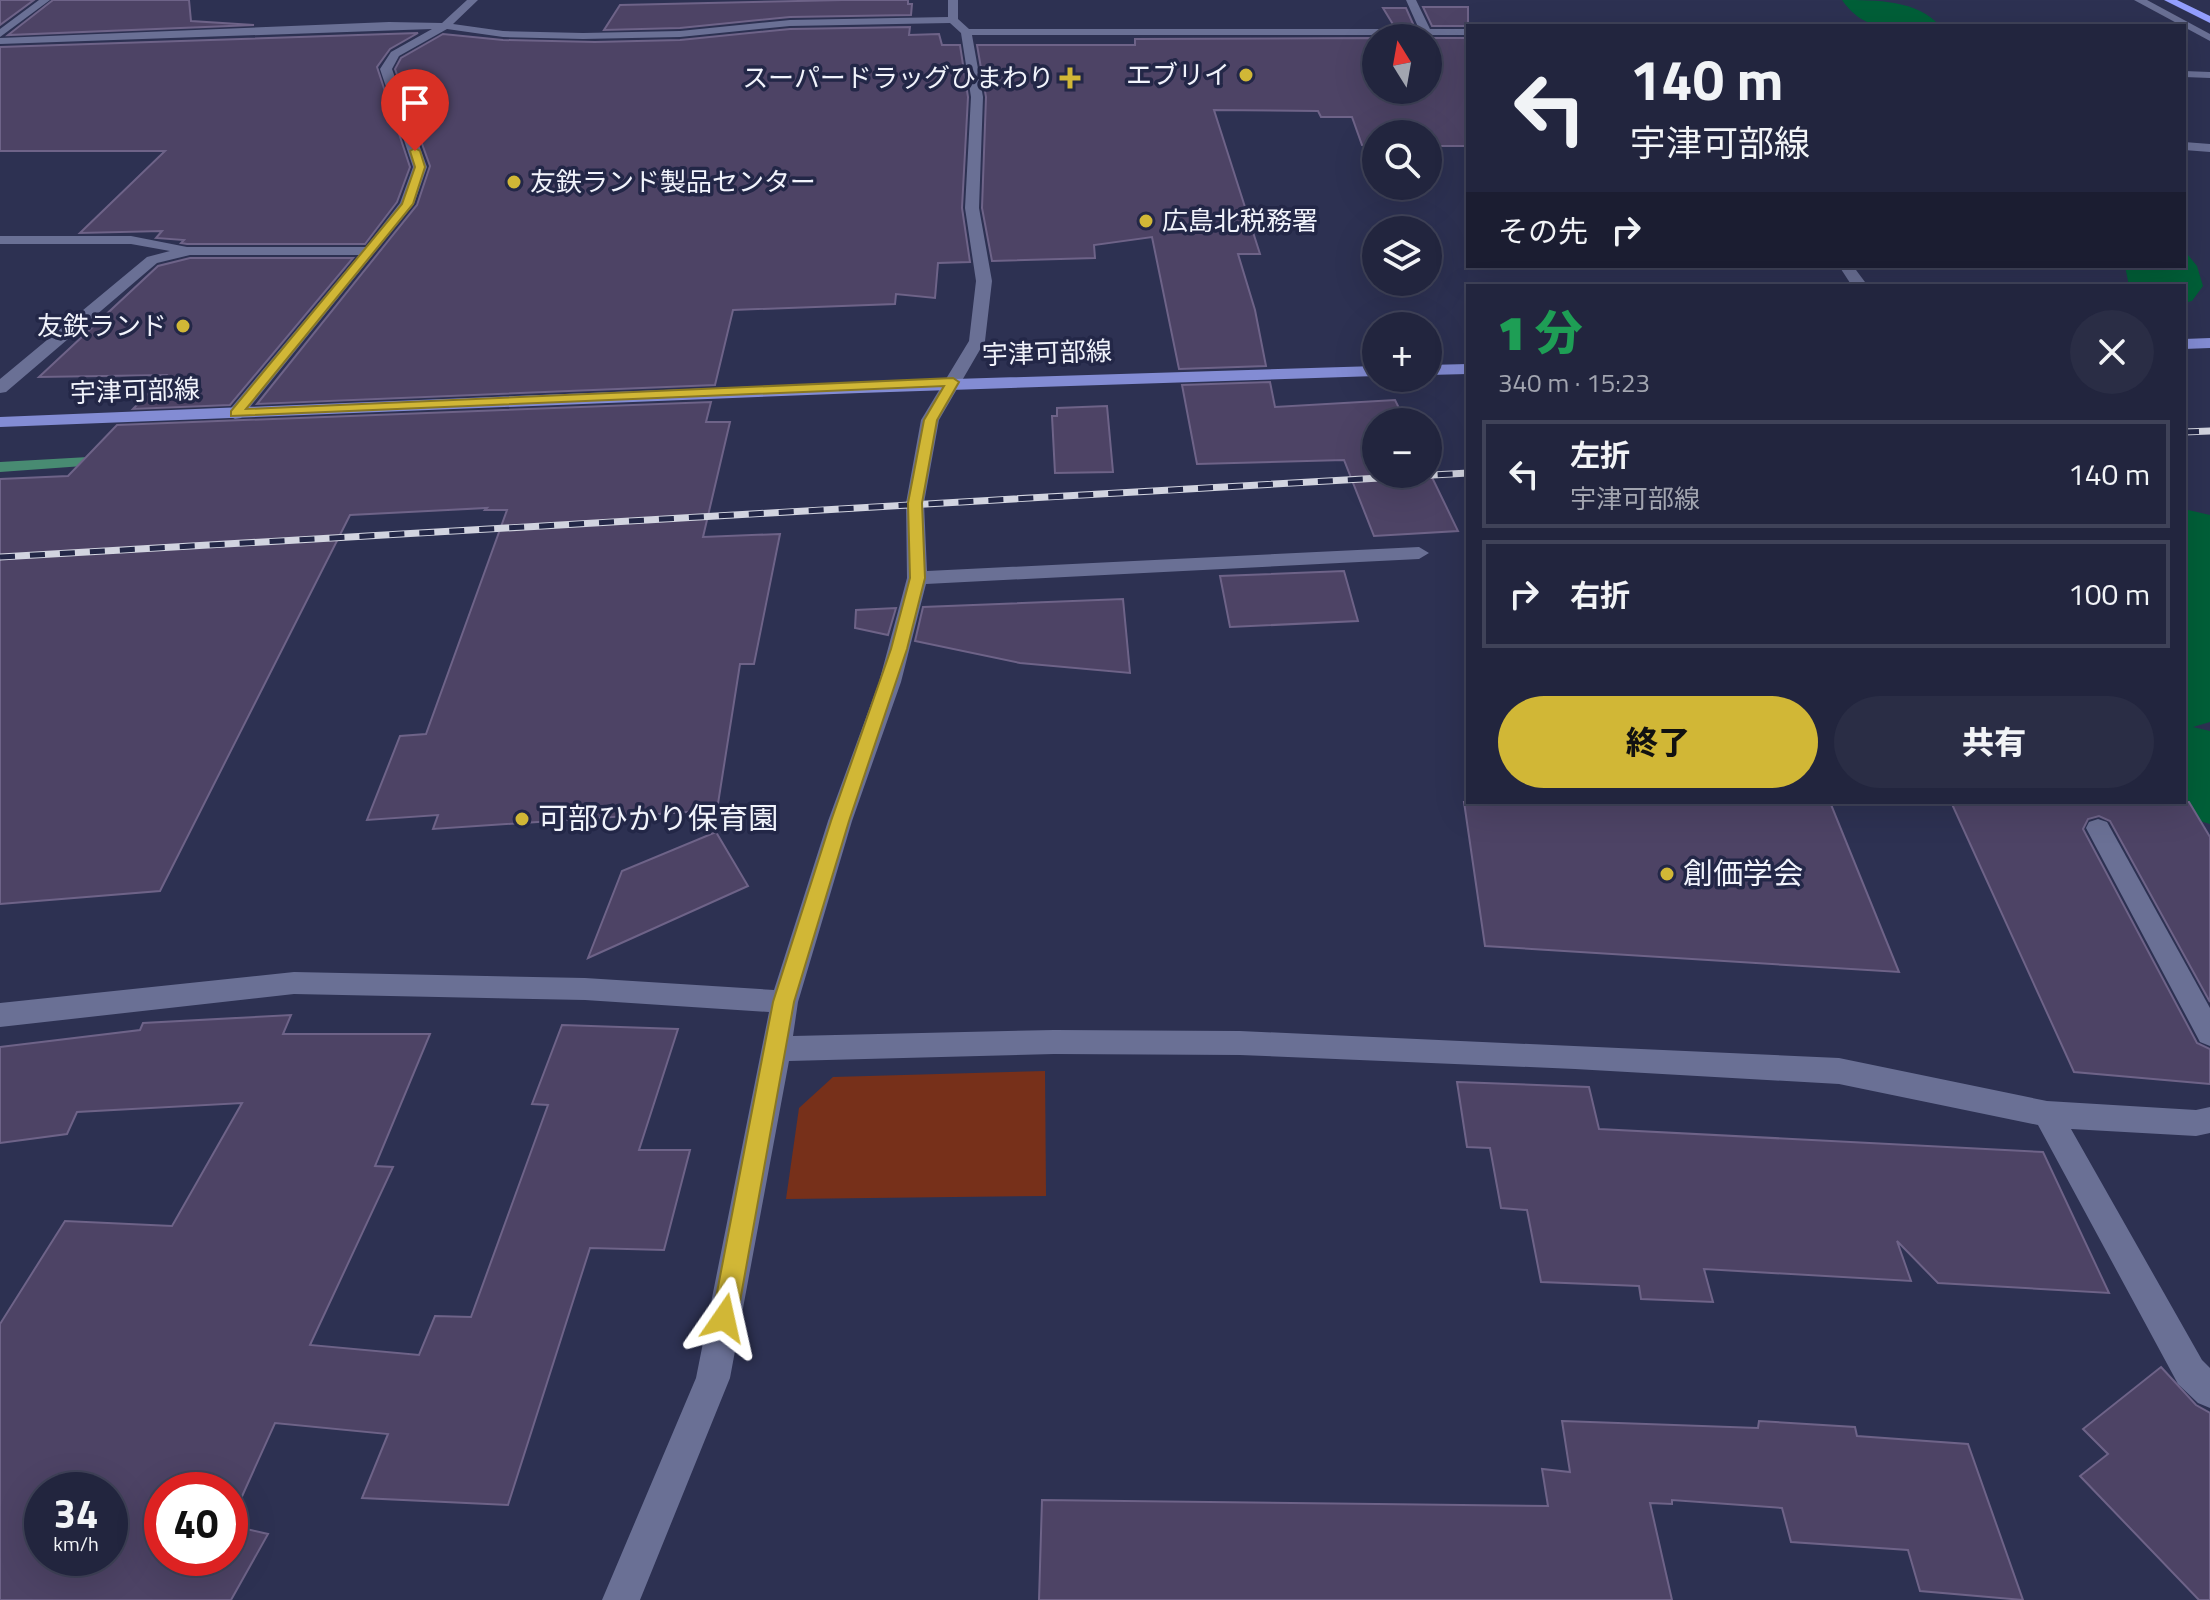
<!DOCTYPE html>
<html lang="ja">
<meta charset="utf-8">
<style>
body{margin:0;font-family:"Titillium Web","Noto Sans JP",sans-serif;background:#2a2d45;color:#f1f3f6;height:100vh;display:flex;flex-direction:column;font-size:30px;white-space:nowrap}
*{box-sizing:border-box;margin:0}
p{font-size:26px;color:#a2a5b0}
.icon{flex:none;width:44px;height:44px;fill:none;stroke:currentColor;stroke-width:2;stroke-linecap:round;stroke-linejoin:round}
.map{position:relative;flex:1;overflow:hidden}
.sheet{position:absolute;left:1466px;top:284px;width:720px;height:520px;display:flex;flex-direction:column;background:#22253e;border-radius:0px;box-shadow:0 8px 32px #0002,0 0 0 2px #3f4258}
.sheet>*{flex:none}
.guide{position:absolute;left:1466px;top:24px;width:720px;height:244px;border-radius:0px;box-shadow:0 8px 32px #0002,0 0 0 2px #3f4258;background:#22253e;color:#f1f3f6;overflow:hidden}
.needle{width:52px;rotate:349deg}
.controls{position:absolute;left:1362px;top:24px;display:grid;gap:16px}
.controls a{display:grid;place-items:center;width:80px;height:80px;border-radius:50%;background:#22253e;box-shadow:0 8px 32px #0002,0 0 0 2px #3f4258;font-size:40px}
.speed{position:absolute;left:24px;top:1472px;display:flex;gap:16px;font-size:40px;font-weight:700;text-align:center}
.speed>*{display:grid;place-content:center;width:104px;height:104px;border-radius:50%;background:#22253e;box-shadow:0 8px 32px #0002,0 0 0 2px #3f4258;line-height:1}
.speed small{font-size:20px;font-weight:400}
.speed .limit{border:12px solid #d22;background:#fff;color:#111}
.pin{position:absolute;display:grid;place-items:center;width:68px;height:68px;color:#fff;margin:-82px -34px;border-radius:50% 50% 50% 0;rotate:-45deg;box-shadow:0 0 8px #0007}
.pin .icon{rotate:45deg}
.me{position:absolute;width:88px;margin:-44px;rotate:11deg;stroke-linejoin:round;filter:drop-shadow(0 0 6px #0008)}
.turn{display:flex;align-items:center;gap:28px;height:168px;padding:0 32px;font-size:36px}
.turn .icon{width:104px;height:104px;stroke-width:2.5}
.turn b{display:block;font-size:56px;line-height:68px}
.then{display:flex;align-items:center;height:76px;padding:0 32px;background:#0003;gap:16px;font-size:30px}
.round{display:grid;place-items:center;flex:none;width:84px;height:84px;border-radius:42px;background:#2a2d45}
.summary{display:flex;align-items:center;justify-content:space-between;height:136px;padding:0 32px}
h1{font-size:48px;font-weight:800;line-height:60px;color:#1e9e55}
.button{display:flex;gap:16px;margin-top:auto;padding:16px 32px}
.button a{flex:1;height:92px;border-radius:48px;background:#d1b736;color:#111;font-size:32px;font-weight:800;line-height:92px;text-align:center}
.button a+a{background:#2a2d45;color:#f1f3f6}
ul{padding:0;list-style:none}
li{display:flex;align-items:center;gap:24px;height:108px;margin:0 16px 12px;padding:0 16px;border:4px solid #3f4258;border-radius:0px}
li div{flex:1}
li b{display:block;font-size:30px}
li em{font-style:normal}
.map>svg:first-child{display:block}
</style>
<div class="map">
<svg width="2210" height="1600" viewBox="0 0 2210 1600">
<rect width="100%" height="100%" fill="#2d3152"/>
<polygon fill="#77301a" points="1045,1071 1046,1196 786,1199 799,1108 833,1077"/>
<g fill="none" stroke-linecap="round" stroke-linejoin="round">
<polygon fill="#488b72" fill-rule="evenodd" points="106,456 111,458 111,464 0,472 0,462"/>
<g fill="#005f38" fill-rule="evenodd">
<path d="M1842,0C1876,0 1918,0 1940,26C1899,26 1868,37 1842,0Z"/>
<polygon points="2184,250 2197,266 2203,286 2192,301 2184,303 2184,286 2129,286 2125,266 2184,266"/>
<polygon points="2184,509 2210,515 2210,722 2193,727 2210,731 2210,824 2169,812 2156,802 2184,802"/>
</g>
</g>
<g fill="#4d4365" stroke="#6e6388" stroke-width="2" fill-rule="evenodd">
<polygon points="0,0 34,0 0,25"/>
<polygon points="53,0 189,0 191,21 254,25 8,35"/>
<polygon points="843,0 908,0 908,4 912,4 911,15 790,17 680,28 604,30 620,5"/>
<polygon points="1423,7 1468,7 1468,26 1432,26"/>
<polygon points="1383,8 1406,8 1414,26 1394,26"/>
<polygon points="910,27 909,35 939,34 942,45 960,45 968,97 962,208 970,262 938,263 935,298 896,294 895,304 733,310 715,385 257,404 417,205 430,166 395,69 401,58 443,34 503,40 595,42 680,40 790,29"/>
<polygon points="418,33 390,49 377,67 410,167 397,202 365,244 187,244 181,243 184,240 156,238 162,231 80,233 165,151 0,151 0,47"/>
<polygon points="1376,38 1376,90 1428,90 1428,38 1468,38 1468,148 1466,146 1428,146 1428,134 1376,134 1376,146 1362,145 1352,117 1321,117 1318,111 1214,110 1260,254 1238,254 1255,310 1266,366 1179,369 1152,237 1094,245 1095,258 992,261 982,208 986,97 977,45 1135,45 1135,39"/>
<polygon points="190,258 353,258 230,405 133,409 166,375 39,377 158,266"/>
<polygon points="1270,382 1275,407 1395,400 1406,422 1376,422 1376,474 1428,474 1428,469 1458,531 1374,536 1344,460 1197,464 1182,385"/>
<polygon points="711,402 706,422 730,422 703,537 780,534 754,664 740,664 717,810 433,829 438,815 367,820 400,736 426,734 507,510 485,510 487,508 350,515 160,891 0,904 0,479 68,476 117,425"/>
<polygon points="1107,406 1113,472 1055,473 1052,416 1057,416 1057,408"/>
<polygon points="1344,571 1358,621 1230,627 1220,576"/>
<polygon points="1123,599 1130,673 1020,663 915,641 923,607"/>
<polygon points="896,608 888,635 855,628 856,610"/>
<polygon points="1464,802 1830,802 1899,972 1485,946"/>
<polygon points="1951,802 2189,802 2210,837 2210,1002 2110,821 2099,816 2088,819 2083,829 2197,1043 2210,1049 2210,1084 2074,1072"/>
<polygon points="716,832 748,886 588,958 622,871"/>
<path d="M291,1015L283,1034H430L375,1166L393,1167L310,1345L419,1355L435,1316L471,1317L548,1105L532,1104L562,1025L678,1029L639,1150H690L664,1250L590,1248L508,1505L362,1498L388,1434L275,1423L230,1523V1490H162V1558H230V1525L268,1534L231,1600H0V1324L65,1221L172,1226L242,1103L77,1112L67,1134L0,1143V1047L140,1030L143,1023ZM42,1490H110V1558H42Z"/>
<polygon points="1457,1082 1589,1087 1599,1129 2043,1152 2109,1293 1938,1283 1897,1241 1911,1281 1704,1269 1713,1302 1641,1299 1639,1286 1541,1282 1527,1210 1501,1208 1490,1148 1467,1147"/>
<polygon points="2161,1367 2196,1405 2210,1413 2210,1600 2199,1600 2080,1476 2108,1454 2083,1429"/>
<polygon points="1562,1421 1758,1428 1759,1421 1855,1427 1857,1436 1968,1444 2023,1600 1920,1591 1908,1550 1791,1542 1782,1508 1672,1500 1672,1504 1650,1503 1672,1600 1039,1600 1042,1500 1548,1506 1542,1469 1570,1472"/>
</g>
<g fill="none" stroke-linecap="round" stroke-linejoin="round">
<g fill="#6a7095" fill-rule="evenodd">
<polygon points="39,0 50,0 0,37 0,29"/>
<polygon points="467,0 478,0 453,24 503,31 583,33 680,31 790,20 948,17 948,0 958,0 958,19 969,29 1419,29 1406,0 1416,0 1430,29 1468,29 1468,35 972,35 983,97 979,208 992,281 985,341 939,420 924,503 927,571 1419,547 1429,553 1419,559 926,584 901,682 852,821 798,1002 793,1036 1054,1030 1240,1031 1839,1058 2047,1101 2196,1110 2210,1107 2210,1133 2196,1136 2071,1129 2202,1360 2210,1368 2210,1408 2198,1403 2178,1384 2038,1125 1839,1084 1575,1069 1240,1055 1054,1054 789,1061 730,1378 640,1600 602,1600 696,1378 769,1012 585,1000 294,994 0,1027 0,1003 294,972 585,978 774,990 828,821 879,682 907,578 906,503 921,420 969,341 976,281 965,208 971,97 961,33 950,23 790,26 680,37 583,39 503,37 447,29 399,56 392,69 427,167 414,204 241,418 235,419 226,414 359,255 190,255 157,263 6,392 0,393 0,379 147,257 170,251 131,244 0,244 0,236 131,236 187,247 366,247 400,203 413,167 380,69 391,52 432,29 0,44 0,38 389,22 442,23"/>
<polygon points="2134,0 2147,0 2210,34 2210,41"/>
<polygon points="2184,71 2210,72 2210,78 2184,77"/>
<polygon points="2184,142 2210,144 2210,152 2184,150"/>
<polygon points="1839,266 1853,266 1868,286 1852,286"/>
<polygon points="2098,819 2107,822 2210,1008 2210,1046 2200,1042 2086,828 2089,822"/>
</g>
<g fill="#838cd4" fill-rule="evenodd">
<polygon points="2210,338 2210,348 2184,349 2184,339"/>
<polygon points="1468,364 1468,374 1428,375 1428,365"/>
<polygon points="1376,366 1376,376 860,393 0,427 0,417 860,382"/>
</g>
<polygon fill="#939efe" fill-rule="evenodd" points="2164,0 2177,0 2210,16 2210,23"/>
<g stroke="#d2d4e0" stroke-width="7">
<g id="rail">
<polyline points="2184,432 2210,431"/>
<polyline points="0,557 1468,473"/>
</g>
</g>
<use href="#rail" stroke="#232747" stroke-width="5" stroke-dasharray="15" stroke-linecap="butt"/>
</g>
<polygon fill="#d1b736" stroke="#887723" stroke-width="2" points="415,148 420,151 425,167 413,204 246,409 953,378 959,382 937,420 922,503 925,578 907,649 849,821 794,1002 737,1318 733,1327 724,1330 716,1327 712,1318 773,1002 831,821 891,649 910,578 908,503 924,420 944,386 231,416 231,411 402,204 415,167 410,151"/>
<g fill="#d1b736" stroke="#232747" stroke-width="3">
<circle cx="1246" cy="75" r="8"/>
<path d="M1066 66h8v8h8v8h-8v8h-8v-8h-8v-8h8z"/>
<circle cx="514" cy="182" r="8"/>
<circle cx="1146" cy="221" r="8"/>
<circle cx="183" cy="326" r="8"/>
<circle cx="522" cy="819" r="8"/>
<circle cx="1667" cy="874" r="8"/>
</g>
<g text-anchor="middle" stroke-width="7" stroke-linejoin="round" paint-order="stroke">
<g font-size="26" fill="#f1f3fb" stroke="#232747" text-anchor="end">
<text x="1230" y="84">エブリイ</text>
<text x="1054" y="87">スーパードラッグひまわり</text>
<text x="530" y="191" text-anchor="start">友鉄ランド製品センター</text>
<text x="1162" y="230" text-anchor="start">広島北税務署</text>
<text x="167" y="335">友鉄ランド</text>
</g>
<g font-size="26" fill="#f1f3fb" stroke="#232747">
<text transform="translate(1047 353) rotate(-2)" y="9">宇津可部線</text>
<text transform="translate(135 391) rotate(-2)" y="9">宇津可部線</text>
</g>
<g font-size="30" fill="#f1f3fb" stroke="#232747" text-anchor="start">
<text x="538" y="829">可部ひかり保育園</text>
<text x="1683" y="884">創価学会</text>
</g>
</g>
</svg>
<div class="controls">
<a><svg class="needle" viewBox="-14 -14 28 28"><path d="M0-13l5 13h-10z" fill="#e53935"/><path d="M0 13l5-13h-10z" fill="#a2a5b0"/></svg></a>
<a><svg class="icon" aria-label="search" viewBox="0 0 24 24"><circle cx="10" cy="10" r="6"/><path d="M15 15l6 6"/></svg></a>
<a><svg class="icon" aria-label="layers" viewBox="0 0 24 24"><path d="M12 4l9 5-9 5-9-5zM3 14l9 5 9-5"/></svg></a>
<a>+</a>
<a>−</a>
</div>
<div class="speed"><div>34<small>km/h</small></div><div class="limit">40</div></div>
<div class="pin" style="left:415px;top:151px;background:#d93025"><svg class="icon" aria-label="arrive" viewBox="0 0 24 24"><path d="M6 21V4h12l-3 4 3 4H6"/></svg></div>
<svg class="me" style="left:724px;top:1318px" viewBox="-20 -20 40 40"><path d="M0-17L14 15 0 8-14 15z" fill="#d1b736" stroke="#fff" stroke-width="4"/></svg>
<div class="guide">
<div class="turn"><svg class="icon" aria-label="left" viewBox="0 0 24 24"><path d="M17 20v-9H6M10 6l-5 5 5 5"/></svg><div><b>140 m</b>宇津可部線</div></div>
<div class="then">その先<svg class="icon" aria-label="right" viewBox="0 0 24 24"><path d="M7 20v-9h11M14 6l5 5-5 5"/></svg></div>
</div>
<section class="sheet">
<div class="summary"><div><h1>1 分</h1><p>340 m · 15:23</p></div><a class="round"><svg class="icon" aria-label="close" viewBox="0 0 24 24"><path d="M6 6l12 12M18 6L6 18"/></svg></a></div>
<ul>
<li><svg class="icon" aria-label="left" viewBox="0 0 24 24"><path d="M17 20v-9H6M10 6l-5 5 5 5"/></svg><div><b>左折</b><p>宇津可部線</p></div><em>140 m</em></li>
<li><svg class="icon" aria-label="right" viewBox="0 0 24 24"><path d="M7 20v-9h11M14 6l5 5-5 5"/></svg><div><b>右折</b></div><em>100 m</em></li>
</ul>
<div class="button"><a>終了</a><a>共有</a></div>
</section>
</div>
